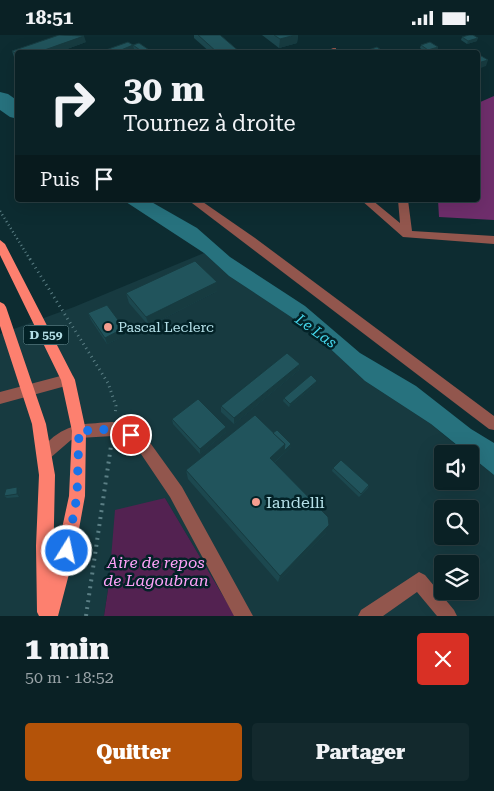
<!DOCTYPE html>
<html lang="fr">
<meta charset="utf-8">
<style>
body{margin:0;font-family:"Roboto Serif",serif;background:#13292d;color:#f1f3f6;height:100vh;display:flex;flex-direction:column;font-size:19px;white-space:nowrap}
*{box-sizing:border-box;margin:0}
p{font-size:16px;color:#99a3a7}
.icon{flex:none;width:28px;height:28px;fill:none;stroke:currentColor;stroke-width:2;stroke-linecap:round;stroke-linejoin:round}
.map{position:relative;height:581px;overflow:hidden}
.sheet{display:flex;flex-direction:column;background:#0a2125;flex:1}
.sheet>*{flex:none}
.guide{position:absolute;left:15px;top:15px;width:465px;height:152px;border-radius:5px;box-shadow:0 5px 20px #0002,0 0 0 1px #2a3e42;background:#0a2125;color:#f1f3f6;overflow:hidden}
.fabs{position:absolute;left:434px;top:410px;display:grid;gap:10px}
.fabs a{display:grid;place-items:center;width:45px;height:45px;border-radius:5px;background:#0a2125;box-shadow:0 5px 20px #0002,0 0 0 1px #2a3e42;font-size:25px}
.pin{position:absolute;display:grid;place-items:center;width:42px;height:42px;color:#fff;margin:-21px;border:2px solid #fff;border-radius:50%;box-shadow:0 1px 5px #0007}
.me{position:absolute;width:55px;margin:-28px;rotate:10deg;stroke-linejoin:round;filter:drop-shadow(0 0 4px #0008)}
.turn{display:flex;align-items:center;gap:18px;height:105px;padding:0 25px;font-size:22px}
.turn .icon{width:65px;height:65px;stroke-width:2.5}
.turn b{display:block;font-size:35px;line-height:42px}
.then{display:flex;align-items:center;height:48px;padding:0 25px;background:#0003;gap:10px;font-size:19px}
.round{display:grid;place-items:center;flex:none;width:52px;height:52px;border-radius:5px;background:#13292d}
.summary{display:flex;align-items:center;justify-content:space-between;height:85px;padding:0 25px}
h1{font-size:30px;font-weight:800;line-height:38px}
.primary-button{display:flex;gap:10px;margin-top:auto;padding:10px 25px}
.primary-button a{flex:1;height:58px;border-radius:5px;background:#b45309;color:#fff;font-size:20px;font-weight:800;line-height:58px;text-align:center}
.primary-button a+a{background:#13292d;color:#f1f3f6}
.status{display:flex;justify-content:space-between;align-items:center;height:35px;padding:0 25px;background:#0a2125;direction:ltr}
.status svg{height:14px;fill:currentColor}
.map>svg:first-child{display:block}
</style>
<div class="status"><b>18:51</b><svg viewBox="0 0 49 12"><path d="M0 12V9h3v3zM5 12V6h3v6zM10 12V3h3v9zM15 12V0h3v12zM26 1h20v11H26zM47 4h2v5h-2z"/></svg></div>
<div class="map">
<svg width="494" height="581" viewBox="0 0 494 581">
<rect width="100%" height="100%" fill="#0d2c31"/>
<path fill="#173a40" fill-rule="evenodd" d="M204,218L229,241L291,282L323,307L365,346L431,389L467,419H442V446H470V421L494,440V581H235L165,463L109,548L104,581H0V299L74,272ZM442,474H470V501H442ZM442,529H470V556H442Z"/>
<polygon fill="#532251" points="165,463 235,581 104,581 109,548 115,475"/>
<polygon fill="#6f2e6c" points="494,61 494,185 439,182 438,165 478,165 478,68"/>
<polygon fill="#27727e" points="123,165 148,165 197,193 230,222 305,271 360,318 416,351 471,394 494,408 494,440 431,389 365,346 323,307 291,282 229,241 204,218"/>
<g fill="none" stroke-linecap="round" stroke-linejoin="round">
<polygon fill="#27727e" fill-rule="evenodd" points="0,57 8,59 18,66 18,84 10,82 0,75"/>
<polyline stroke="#5b7f85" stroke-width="2.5" stroke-dasharray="1 3" stroke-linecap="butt" points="0,176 31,226"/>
<polyline stroke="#5b7f85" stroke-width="3" stroke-dasharray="1 4" stroke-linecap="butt" points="30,224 108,348 116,371 115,380"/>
<polyline stroke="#5b7f85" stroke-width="4" stroke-dasharray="2 5" stroke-linecap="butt" points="86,581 111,411"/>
<g fill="#92564d" fill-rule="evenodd">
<polygon points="333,13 336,13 336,17 323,18"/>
<polygon points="188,165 200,165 255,203 494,381 494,395 489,394"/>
<polygon points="361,165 372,165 400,188 398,165 408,165 412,196 494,201 494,209 403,202"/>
<polygon points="68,339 73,341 75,345 73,349 0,369 0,357"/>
<path d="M113,387L136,395L151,409L182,452L253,581H234L170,462L141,419L126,405L113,401L79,403L71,405L49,424L44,426L39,424L37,419C39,413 45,409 50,405C70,387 88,389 113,387Z"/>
<polygon points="419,537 425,540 454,575 457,581 437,581 417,557 383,581 358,581 361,575"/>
</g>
<polygon fill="#fd806f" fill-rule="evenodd" points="0,205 5,209 75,345 86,396 85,461 75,516 58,581 39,581 37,577 36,511 39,440 32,389 0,291 0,267 4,269 6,272 46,389 55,440 53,535 69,461 72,396 61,345 0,220"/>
</g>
<g fill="#1c484f">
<polygon points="194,0 220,0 241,18 211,18 194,3"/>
<polygon points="262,0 298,0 297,8 279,13"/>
<polygon points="462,2 477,6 467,9 461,5"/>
<polygon points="86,7 56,18 18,18 18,25 14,22 12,16"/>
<polygon points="133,10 152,18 140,18 134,14 124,18 103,18 103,16"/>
<polygon points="421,10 438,12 437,15 430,18 427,18 420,13"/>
<polygon points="217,256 149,291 129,268 126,258"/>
<polygon points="88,278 124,293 126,300 107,309 91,285"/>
<polygon points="300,329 299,335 234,389 221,377 221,371"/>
<polygon points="316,349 289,372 283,366 284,363"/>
<polygon points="172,384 226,397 200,419 173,389"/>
<polygon points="273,398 291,409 291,412 274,428 326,498 278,547 188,444 186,435"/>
<polygon points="333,433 369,450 368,453 359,462 332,436"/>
<polygon points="17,452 20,454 19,462 7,463 4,461"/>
</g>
<g fill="#173b40">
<polygon points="295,0 298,0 297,8 279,13 280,4"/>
<polygon points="84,1 86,7 56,18 36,18"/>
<polygon points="478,3 477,6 467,9 468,6"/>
<polygon points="133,10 134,14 124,18 114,18"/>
<polygon points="438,12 437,15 428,18 428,15"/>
<polygon points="488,25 486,31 478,34 478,28"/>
<polygon points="217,247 217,256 149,291 146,282"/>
<polygon points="124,293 126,300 107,309 105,303"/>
<polygon points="300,329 299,335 234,389 234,383"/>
<polygon points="317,346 316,349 289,372 290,369"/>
<polygon points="226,392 226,397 200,419 200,414"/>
<polygon points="285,409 291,409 291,412 269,432 270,423"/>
<polygon points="17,452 20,454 19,462 17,459"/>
<polygon points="329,490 326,498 278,547 280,541"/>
</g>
<g fill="#21545c" stroke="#173b40">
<polygon points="59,0 84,1 36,18 18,18 18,20 12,16"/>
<polygon points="198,0 220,0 241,18 218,18"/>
<polygon points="274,0 295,0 280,4"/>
<polygon points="469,0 473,0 478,3 468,6 462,2"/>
<polygon points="128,7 133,10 139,8 152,17 144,18 133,10 114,18 110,16 105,17 103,16"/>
<polygon points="430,7 438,12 428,15 421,10"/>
<polygon points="377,12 385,18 360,18"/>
<polygon points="110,16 113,18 105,18"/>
<polygon points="478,19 488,25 478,28"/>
<polygon points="195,226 217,247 146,282 126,258"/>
<polygon points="107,270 124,293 105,303 88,278"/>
<polygon points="287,318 300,329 234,383 221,371"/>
<polygon points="311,340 317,346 290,369 284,363"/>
<polygon points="198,364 226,392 200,414 172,384"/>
<polygon points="255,380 285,409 270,423 328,482 329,490 280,541 186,435"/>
<polygon points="277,395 291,409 284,416 285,409 273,398"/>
<polygon points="341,425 369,450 361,459 333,433"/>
<polygon points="17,452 17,459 4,461 6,454"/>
</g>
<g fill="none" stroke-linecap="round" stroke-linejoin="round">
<polyline stroke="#1a73e8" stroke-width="9" stroke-dasharray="0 16.2" points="67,516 77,461 79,396 113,394 131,400"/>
</g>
<g fill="#f59d8f" stroke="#032227" stroke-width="2">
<circle cx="108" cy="292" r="5"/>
<circle cx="256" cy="467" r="5"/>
</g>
<g text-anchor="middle" stroke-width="5" stroke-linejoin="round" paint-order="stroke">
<rect fill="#032227" stroke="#80a7ae" stroke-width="1" x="23.5" y="290.5" width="45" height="19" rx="4"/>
<g font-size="12" font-weight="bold" fill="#b5e0e8">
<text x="46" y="304">D 559</text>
</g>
<g font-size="14" fill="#b5e0e8" stroke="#032227" text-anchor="start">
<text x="118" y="297">Pascal Leclerc</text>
</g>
<g font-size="15" font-style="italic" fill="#45d6eb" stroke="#032227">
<text transform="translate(316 296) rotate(36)" y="5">Le Las</text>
</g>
<g font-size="16" fill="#b5e0e8" stroke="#032227" text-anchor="start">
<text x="266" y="473">Iandelli</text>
</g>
<g font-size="16" font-style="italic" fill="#fea2f9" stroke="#032227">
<text x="156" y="533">Aire de repos<tspan x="156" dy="18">de Lagoubran</tspan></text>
</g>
</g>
</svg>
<div class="fabs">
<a><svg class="icon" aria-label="sound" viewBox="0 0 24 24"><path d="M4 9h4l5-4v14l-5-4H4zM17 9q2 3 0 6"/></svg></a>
<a><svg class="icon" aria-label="search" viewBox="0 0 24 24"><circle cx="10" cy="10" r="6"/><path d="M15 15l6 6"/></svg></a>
<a><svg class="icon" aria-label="layers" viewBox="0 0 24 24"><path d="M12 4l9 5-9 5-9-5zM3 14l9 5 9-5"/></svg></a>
</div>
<div class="pin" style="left:131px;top:400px;background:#d93025"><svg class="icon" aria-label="arrive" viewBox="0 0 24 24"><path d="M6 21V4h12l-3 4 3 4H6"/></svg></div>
<svg class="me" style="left:67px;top:516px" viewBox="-20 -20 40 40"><circle r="17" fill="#1a73e8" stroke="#fff" stroke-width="3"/><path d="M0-11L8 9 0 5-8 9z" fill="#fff"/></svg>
<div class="guide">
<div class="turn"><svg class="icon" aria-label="right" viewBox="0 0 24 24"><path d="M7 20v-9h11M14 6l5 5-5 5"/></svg><div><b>30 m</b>Tournez à droite</div></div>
<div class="then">Puis<svg class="icon" aria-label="arrive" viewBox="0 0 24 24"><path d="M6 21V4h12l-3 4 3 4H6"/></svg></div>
</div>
</div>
<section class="sheet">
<div class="summary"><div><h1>1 min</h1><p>50 m · 18:52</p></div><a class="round" style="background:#d93025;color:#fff"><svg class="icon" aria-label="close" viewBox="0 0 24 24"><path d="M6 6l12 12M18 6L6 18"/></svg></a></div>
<div class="primary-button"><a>Quitter</a><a>Partager</a></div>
</section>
